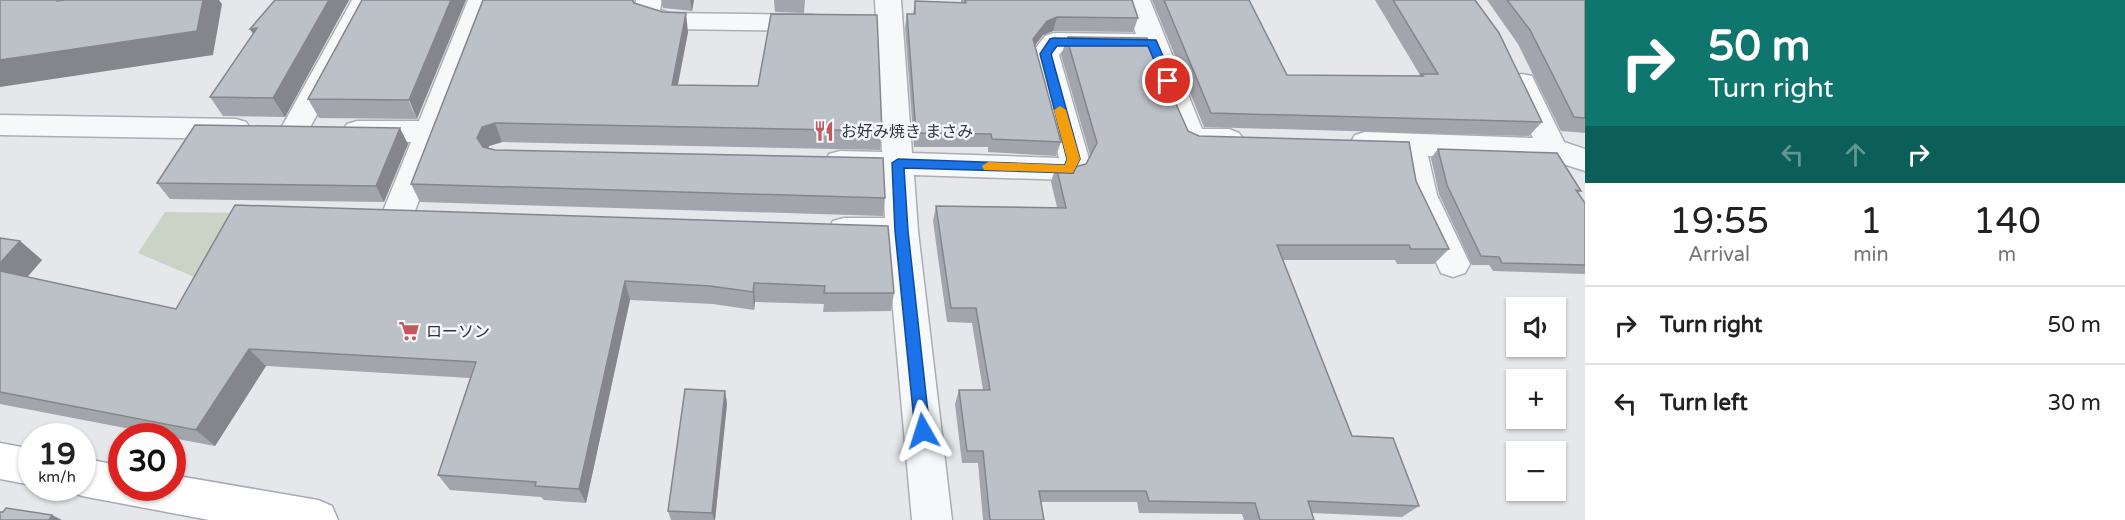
<!DOCTYPE html>
<meta charset="utf-8">
<style>
body{margin:0;font-family:"Varela Round","Noto Sans JP",sans-serif;background:#f6f6f6;color:#222;height:100vh;display:flex;flex-direction:column;font-size:22px;white-space:nowrap}
*{box-sizing:border-box;margin:0}
p{font-size:20px;color:#767676}
.icon{flex:none;width:33px;height:33px;fill:none;stroke:currentColor;stroke-width:2;stroke-linecap:round;stroke-linejoin:round}
.map{position:relative;flex:1;overflow:hidden}
.details{display:flex;flex-direction:column;background:#fff;width:540px}
.details>*{flex:none}
.guide{background:#0f766e;color:#fff;overflow:hidden}
.controls{position:absolute;left:1506px;top:297px;display:grid;gap:12px}
.controls a{display:grid;place-items:center;width:60px;height:60px;border-radius:0px;background:#fff;box-shadow:0 2px 4px #0004;font-size:30px}
.speed{position:absolute;left:18px;top:423px;display:flex;gap:12px;font-size:30px;font-weight:700;text-align:center}
.speed>*{display:grid;place-content:center;width:78px;height:78px;border-radius:50%;background:#fff;box-shadow:0 2px 4px #0004;line-height:1}
.speed small{font-size:15px;font-weight:400}
.speed .limit{border:9px solid #d22;background:#fff;color:#111}
.pin{position:absolute;display:grid;place-items:center;width:51px;height:51px;color:#fff;margin:-26px;border:3px solid #fff;border-radius:50%;box-shadow:0 2px 6px #0007}
.me{position:absolute;width:66px;margin:-33px;rotate:354deg;stroke-linejoin:round;filter:drop-shadow(0 0 4px #0008)}
.turn{display:flex;align-items:center;gap:21px;height:126px;padding:0 24px;font-size:27px}
.turn .icon{width:78px;height:78px;stroke-width:2.5}
.turn b{display:block;font-size:42px;line-height:51px}
.lanes{display:flex;align-items:center;height:57px;padding:0 24px;background:#0003;justify-content:center;gap:30px;direction:ltr}
.lanes .off{opacity:.35}
.eta{display:flex;justify-content:space-evenly;align-items:center;height:102px;text-align:center}
.eta b{font-size:36px;font-weight:600;line-height:42px}
ul{padding:0;list-style:none}
li{display:flex;align-items:center;gap:18px;height:78px;padding:0 24px;border-top:2px solid #e0e0e0}
li div{flex:1}
li b{display:block;font-size:22px}
li em{font-style:normal}
main{display:flex;flex:1;min-height:0}
.map>svg:first-child{display:block}
</style>
<main>
<div class="map">
<svg width="1585" height="520" viewBox="0 0 1585 520">
<rect width="100%" height="100%" fill="#e5e7eb"/>
<polygon fill="#c9d4c7" points="165,212 250,213 213,285 138,253"/>
<g fill="none" stroke-linecap="round" stroke-linejoin="round">
<g stroke="#aaaeb5" stroke-width="3">
<g id="minor">
<polygon points="352,0 378,0 305,137 295,140 285,137 280,130"/>
<polygon points="468,0 494,0 413,216 408,225 397,228 386,225 381,216 411,142 357,141 347,138 342,131 347,124 357,121 419,121"/>
<polygon points="636,0 662,0 660,10 669,13 813,15 822,17 826,23 822,29 813,31 666,29 638,20 634,14"/>
<path d="M875,0H901L912,153L1059,158L1031,54L1045,36L1054,33L1136,34L1124,0H1150L1202,129H1229L1239,133L1244,140L1239,147C1222,153 1199,152 1182,146L1142,52L1062,51L1059,55L1089,159L1079,177L1068,180L914,175L918,231L952,520H912L887,243L844,242L833,239L828,230L833,221L844,218H885L883,174L840,173L829,170L825,162L829,154L840,151L882,152Z"/>
<polygon points="1522,74 1532,76 1564,142 1585,149 1585,171 1551,160 1428,156 1437,195 1470,264 1465,273 1453,277 1441,273 1405,195 1398,155 1365,154 1355,151 1350,143 1355,135 1365,132 1533,138 1508,83 1512,76"/>
<polygon points="0,115 236,119 246,122 251,129 246,136 236,139 0,135"/>
</g>
</g>
<g stroke="#a5aab6" stroke-width="3">
<g id="major">
<polygon points="0,443 32,449 32,485 0,479"/>
<polygon points="82,458 122,466 122,488 172,488 172,475 318,500 332,506 338,520 209,520 82,496 68,490 67,488 82,488"/>
</g>
</g>
<use href="#minor" fill="#f7f8fa" fill-rule="evenodd"/>
<use href="#major" fill="#fff" fill-rule="evenodd"/>
</g>
<g fill="#a2a5ab">
<polygon points="275,0 349,0 285,117 223,116 210,97 253,34"/>
<polygon points="362,0 417,119 319,118 308,99"/>
<polygon points="483,0 634,0 634,3 688,32 678,85 882,131 880,150 502,142 489,146 488,148 495,150 885,198 883,216 420,202 411,184"/>
<polygon points="661,0 694,0 692,11 663,8"/>
<polygon points="774,0 805,0 804,13 775,12"/>
<polygon points="961,0 1132,0 1138,18 1133,32 1053,31 1043,35 1035,45 1061,142 1056,156 988,152 988,147 914,147 905,28 907,14 913,14 915,1 961,3"/>
<polygon points="1152,0 1249,0 1287,75 1419,76 1420,75 1375,0 1475,0 1542,122 1529,136 1204,127"/>
<polygon points="1487,0 1585,0 1585,133 1561,131 1518,44"/>
<polygon points="1067,39 1188,131 1199,136 1416,181 1449,249 1434,264 1397,264 1395,260 1283,260 1352,436 1419,506 1402,517 1312,513 1314,520 1244,520 1242,514 1139,513 1137,502 1041,502 1044,520 983,520 978,463 962,463 955,404 959,390 983,390 972,323 947,322 933,221 936,206 1057,207 1051,182 1056,166 1074,167 1086,164 1090,155 1061,55"/>
<polygon points="408,144 384,202 170,199 157,183"/>
<polygon points="1438,149 1581,191 1578,193 1585,203 1585,274 1493,271 1489,265 1472,265 1439,194 1431,158"/>
<polygon points="235,205 894,293 891,311 823,312 824,304 755,302 754,310 713,304 630,300 586,503 544,500 541,497 450,490 438,475 470,378 266,366 215,446 172,438 172,436 167,436 0,404 0,238 20,241 42,260 27,277 176,309"/>
<polygon points="725,391 727,404 715,520 671,520 668,511"/>
</g>
<g fill="#84868b">
<polygon points="203,0 219,0 222,4 213,55 0,87 0,60"/>
<polygon points="329,0 349,0 285,117 273,98"/>
<polygon points="451,0 466,0 417,119 409,100"/>
<polygon points="690,0 694,0 692,11"/>
<polygon points="686,13 688,32 674,103 672,85"/>
<polygon points="1057,17 1053,31 1043,35 1029,53 1033,39 1047,21"/>
<polygon points="257,28 261,48 250,29"/>
<polygon points="495,123 502,142 489,146 485,156 477,138 482,127"/>
<polygon points="400,128 408,144 384,202 376,186"/>
<polygon points="20,241 42,260 17,289 0,275 0,263"/>
<polygon points="625,281 630,300 586,503 579,489"/>
<polygon points="754,283 755,302 754,310 753,292"/>
<polygon points="249,349 266,366 215,446 196,430"/>
<polygon points="725,391 727,404 715,520 714,520 712,513"/>
<polygon points="52,515 62,520 49,520"/>
</g>
<g fill="#bcc0c7" stroke="#84868b" stroke-width="1.5">
<polygon points="0,0 57,0 57,1 65,0 203,0 197,31 0,60"/>
<polygon points="275,0 329,0 273,98 210,97 257,28 250,29"/>
<polygon points="362,0 451,0 409,100 308,99"/>
<polygon points="483,0 632,0 634,3 663,12 686,13 672,85 758,86 771,14 877,15 882,131 495,123 482,127 477,138 483,147 495,150 883,158 885,198 411,184"/>
<polygon points="965,0 1132,0 1138,18 1057,17 1047,21 1033,39 1061,142 992,139 991,134 916,133 907,14 915,14 915,1 966,3"/>
<polygon points="1164,0 1249,0 1287,75 1423,76 1421,74 1438,74 1393,0 1475,0 1499,33 1542,122 1211,113"/>
<polygon points="1507,0 1585,0 1585,118 1574,117 1530,30"/>
<polygon points="1068,37 1147,38 1188,131 1199,136 1409,142 1416,181 1449,249 1411,249 1409,245 1277,245 1352,436 1393,438 1419,506 1308,501 1314,520 1260,520 1255,503 1149,501 1146,491 1039,491 1044,520 990,520 983,451 967,451 959,390 990,390 976,308 951,308 936,206 1066,208 1056,166 1074,167 1086,164 1097,143 1067,39"/>
<polygon points="195,125 400,128 376,186 157,183"/>
<polygon points="1438,149 1557,153 1581,191 1576,190 1585,203 1585,265 1502,263 1499,257 1481,256 1447,185"/>
<polygon points="235,205 888,226 894,293 824,293 825,286 754,283 753,292 710,286 625,281 579,489 535,486 536,482 438,475 476,362 249,349 196,430 0,392 0,271 176,309"/>
<polygon points="0,238 20,241 0,263"/>
<polygon points="685,389 725,391 712,513 668,511"/>
<polygon points="6,508 52,515 49,520 0,520 0,512 3,512"/>
</g>
<polygon fill="#1a73e8" stroke="#114b97" stroke-width="1.5" points="1054,38 1156,40 1174,81 1168,85 1164,84 1148,46 1057,46 1051,54 1080,159 1073,173 904,168 908,231 930,431 928,436 923,438 917,436 915,431 895,231 892,163 898,159 1065,165 1067,159 1040,54 1050,39"/>
<polygon fill="#f59e0b" points="1060,106 1066,110 1080,159 1073,173 984,170 982,166 988,162 1065,165 1067,159 1054,110"/>
<defs>
<g id="restaurant-bare" transform="scale(1.62)"><path d="M-5-6h1v4h1v-4h1v4h1v-4h1v5L-1.5 .5V6h-2V.5L-5-1ZM5-6V6H3V1.5H1.5Q1.5-4 5-6Z" fill="#c3575f" stroke="#f4f6f8" stroke-width="2.5" paint-order="stroke"/></g>
<g id="supermarket-bare" transform="scale(1.62)"><path d="M-6-5.5h2.5l.6 2H6L4.5 2H-2.5L-4.4-4H-6ZM-1.5 3.2a1.3 1.3 0 1 0 .1 0ZM3 3.2a1.3 1.3 0 1 0 .1 0Z" fill="#c3575f" stroke="#f4f6f8" stroke-width="2.5" paint-order="stroke"/></g>
</defs>
<g fill-rule="evenodd">
<use href="#restaurant-bare" x="824" y="131"/>
<use href="#supermarket-bare" x="409" y="331"/>
</g>
<g text-anchor="middle" stroke-width="5" stroke-linejoin="round" paint-order="stroke">
<g font-size="16" fill="#2e3442" stroke="#f4f6f8" text-anchor="start">
<text x="841" y="137">お好み焼き まさみ</text>
<text x="426" y="337">ローソン</text>
</g>
</g>
</svg>
<div class="controls">
<a><svg class="icon" aria-label="sound" viewBox="0 0 24 24"><path d="M4 9h4l5-4v14l-5-4H4zM17 9q2 3 0 6"/></svg></a>
<a>+</a>
<a>−</a>
</div>
<div class="speed"><div>19<small>km/h</small></div><div class="limit">30</div></div>
<div class="pin" style="left:1168px;top:81px;background:#d93025"><svg class="icon" aria-label="arrive" viewBox="0 0 24 24"><path d="M6 21V4h12l-3 4 3 4H6"/></svg></div>
<svg class="me" style="left:923px;top:431px" viewBox="-20 -20 40 40"><path d="M0-17L14 15 0 8-14 15z" fill="#1a73e8" stroke="#fff" stroke-width="4"/></svg>
</div>
<section class="details">
<div class="guide">
<div class="turn"><svg class="icon" aria-label="right" viewBox="0 0 24 24"><path d="M7 20v-9h11M14 6l5 5-5 5"/></svg><div><b>50 m</b>Turn right</div></div>
<div class="lanes"><svg class="icon off" aria-label="left" viewBox="0 0 24 24"><path d="M17 20v-9H6M10 6l-5 5 5 5"/></svg><svg class="icon off" aria-label="ahead" viewBox="0 0 24 24"><path d="M12 20V5M6 11l6-6 6 6"/></svg><svg class="icon" aria-label="right" viewBox="0 0 24 24"><path d="M7 20v-9h11M14 6l5 5-5 5"/></svg></div>
</div>
<div class="eta">
<div><b>19:55</b><p>Arrival</p></div>
<div><b>1</b><p>min</p></div>
<div><b>140</b><p>m</p></div>
</div>
<ul>
<li><svg class="icon" aria-label="right" viewBox="0 0 24 24"><path d="M7 20v-9h11M14 6l5 5-5 5"/></svg><div><b>Turn right</b></div><em>50 m</em></li>
<li><svg class="icon" aria-label="left" viewBox="0 0 24 24"><path d="M17 20v-9H6M10 6l-5 5 5 5"/></svg><div><b>Turn left</b></div><em>30 m</em></li>
</ul>
</section>
</main>
